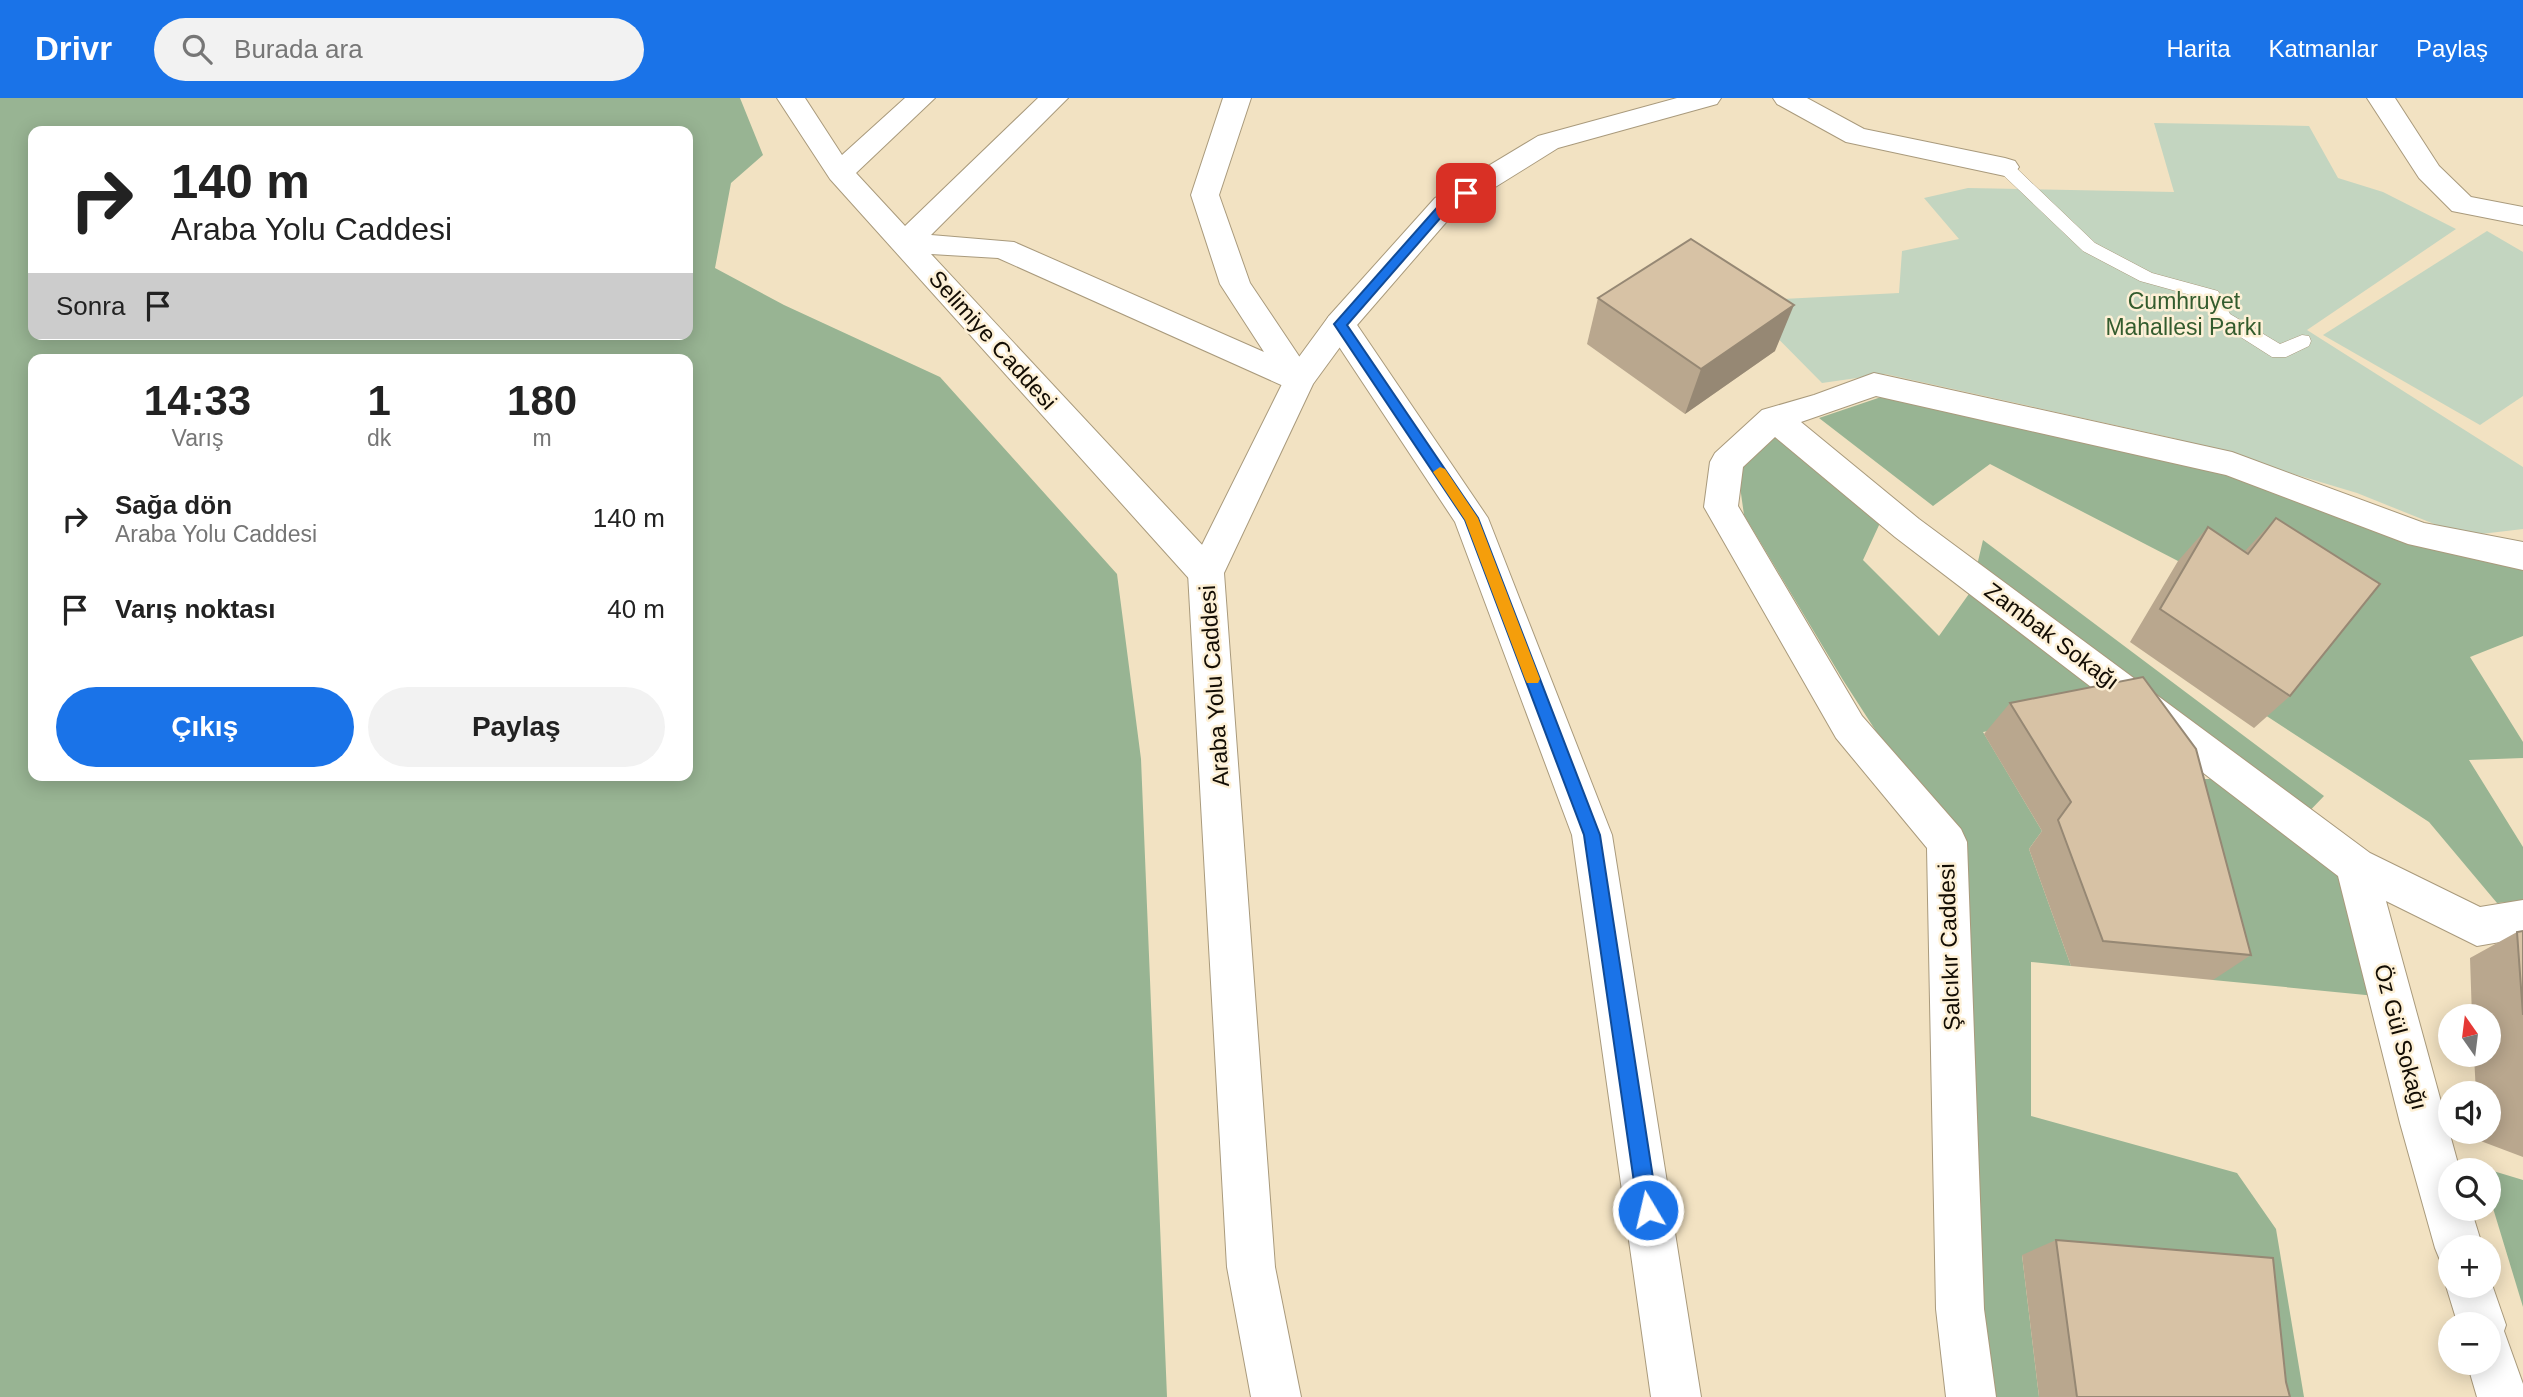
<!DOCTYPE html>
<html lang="tr">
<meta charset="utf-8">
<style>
body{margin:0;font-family:Helvetica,sans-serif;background:#f2f2f2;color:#222;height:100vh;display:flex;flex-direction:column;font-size:26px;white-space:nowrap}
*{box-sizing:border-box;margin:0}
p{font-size:23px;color:#767676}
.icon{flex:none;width:38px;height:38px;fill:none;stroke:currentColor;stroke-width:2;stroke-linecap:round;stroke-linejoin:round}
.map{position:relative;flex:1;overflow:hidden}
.sheet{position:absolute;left:28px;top:256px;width:665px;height:427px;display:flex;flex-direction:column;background:#fff;border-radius:14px;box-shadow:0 4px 18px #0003}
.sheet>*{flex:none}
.banner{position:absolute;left:28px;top:28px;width:665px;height:214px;border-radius:14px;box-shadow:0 4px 18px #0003;background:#fff;color:#222;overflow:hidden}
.needle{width:46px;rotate:346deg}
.controls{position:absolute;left:2438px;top:906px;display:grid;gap:14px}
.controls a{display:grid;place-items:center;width:63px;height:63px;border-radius:50%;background:#fff;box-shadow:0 4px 18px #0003;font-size:35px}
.pin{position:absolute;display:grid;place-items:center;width:60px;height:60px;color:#fff;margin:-30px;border-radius:14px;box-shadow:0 4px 10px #0006}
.me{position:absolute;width:77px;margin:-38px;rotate:351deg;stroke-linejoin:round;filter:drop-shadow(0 0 5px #0008)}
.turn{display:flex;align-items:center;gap:24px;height:147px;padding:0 28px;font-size:32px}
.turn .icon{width:91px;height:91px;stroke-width:2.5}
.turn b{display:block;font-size:49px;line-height:60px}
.then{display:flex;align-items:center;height:66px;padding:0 28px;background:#0003;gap:14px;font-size:26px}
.eta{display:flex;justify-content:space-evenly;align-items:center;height:119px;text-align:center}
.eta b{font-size:42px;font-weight:700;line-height:49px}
.button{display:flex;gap:14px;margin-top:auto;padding:14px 28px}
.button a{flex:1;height:80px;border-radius:42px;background:#1a73e8;color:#fff;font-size:28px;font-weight:700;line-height:80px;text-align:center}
.button a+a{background:#f2f2f2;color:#222}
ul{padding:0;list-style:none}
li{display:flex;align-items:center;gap:21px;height:91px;padding:0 28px}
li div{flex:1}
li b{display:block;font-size:26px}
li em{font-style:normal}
header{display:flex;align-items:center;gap:42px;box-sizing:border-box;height:98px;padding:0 35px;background:#1a73e8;color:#fff}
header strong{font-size:33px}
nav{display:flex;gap:38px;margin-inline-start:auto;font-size:24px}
.search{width:490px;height:63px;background:#f2f2f2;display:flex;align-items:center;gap:18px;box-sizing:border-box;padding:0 24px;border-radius:38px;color:#767676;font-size:26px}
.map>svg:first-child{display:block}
</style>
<header>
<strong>Drivr</strong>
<div class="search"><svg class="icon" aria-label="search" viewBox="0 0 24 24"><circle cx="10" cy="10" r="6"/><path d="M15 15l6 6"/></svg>Burada ara</div>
<nav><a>Harita</a><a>Katmanlar</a><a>Paylaş</a></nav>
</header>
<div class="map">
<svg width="2523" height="1299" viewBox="0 0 2523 1299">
<rect width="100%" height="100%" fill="#f2e2c2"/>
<g fill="#c3d5c0">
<polygon points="2154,25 2309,28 2338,80 2383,94 2456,131 2307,232 2523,369 2523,431 2464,438 2357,395 2173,340 1885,276 1822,285 1741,203 1899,195 1902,153 1959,141 1924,100 1968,90 2174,94"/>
<polygon points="2487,133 2523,154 2523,298 2480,327 2323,237"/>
</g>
<g fill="#98b493" fill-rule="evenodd">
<path d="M0,0H740L763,57L731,85L715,170L784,207L940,279L1117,476L1141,661L1167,1299H0ZM688,33V236H33V33ZM33,261H688V677H33Z"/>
<polygon points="1884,298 2231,375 2523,465 2523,538 2470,559 2523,644 2523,660 2469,662 2523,749 2523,803 2497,805 2429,724 2265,617 2216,490 2178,463 1990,366 1933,408 1819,320"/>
<polygon points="1777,334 1880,425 1863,462 1939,538 1971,493 1983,442 2324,698 2299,724 2113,611 1983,634 2042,733 2029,751 2071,868 2031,864 2031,1018 2237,1075 2276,1131 2304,1299 2241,1299 2022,1157 2039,1299 1987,1299 1952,751 1843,582 1744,417 1737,367"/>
<polygon points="2163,681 2233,681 2343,770 2376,898 2213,882"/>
<polygon points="2480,1069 2523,1082 2523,1209 2489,1097 2488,1073 2481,1073"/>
</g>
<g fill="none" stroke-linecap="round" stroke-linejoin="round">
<g stroke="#a99a7c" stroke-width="1">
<polygon id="service" points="2005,64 2011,65 2095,145 2152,175 2218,193 2230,216 2280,246 2302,237 2309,238 2311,243 2309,248 2286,259 2272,259 2217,224 2205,201 2140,183 2083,153 1999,73 1997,69"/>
</g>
<g stroke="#a99a7c" stroke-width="2">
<g id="minor">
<polygon points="777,0 805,0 842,57 905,0 935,0 856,75 905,128 1038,0 1068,0 931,137 1014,144 1264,254 1220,186 1191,97 1223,0 1251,0 1219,97 1250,185 1315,282 1310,290 1299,293 1288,290 998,160 931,156 1219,465 1224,475 1219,485 1206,489 1193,485 830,81"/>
<polygon points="1773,0 1807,0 1864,31 2005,60 2015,63 2019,69 2015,75 2005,78 1846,44 1777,6"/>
<polygon points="2367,0 2395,0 2439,68 2471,99 2523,109 2523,127 2452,113 2419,80"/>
<polygon points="1340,215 1351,218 1488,420 1612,737 1701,1299 1651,1299 1572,737 1455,424 1324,226 1329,218"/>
<polygon points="1874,275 2232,354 2424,425 2523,444 2523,472 2408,446 2226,377 1876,298 1801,324 1919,421 2370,755 2480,809 2523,802 2523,840 2477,848 2386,803 2460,1073 2450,1073 2450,1111 2471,1111 2483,1150 2450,1150 2450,1170 2442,1167 2435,1150 2400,1025 2338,778 1895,439 1775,339 1743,369 1738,408 1862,618 1961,731 1967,744 1984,1211 1996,1299 1946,1299 1936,1211 1927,750 1836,640 1704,409 1710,364 1715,355 1762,312 1814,297"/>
<polygon points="2488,1175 2506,1227 2504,1233 2523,1286 2523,1299 2477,1299 2467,1265 2488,1265 2488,1227 2458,1227 2446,1188 2450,1178 2450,1188 2488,1188"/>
</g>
</g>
<g stroke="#a99a7c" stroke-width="2">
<polygon id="tertiary" points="1677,0 1721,0 1717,6 1558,50 1455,114 1351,234 1313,286 1224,475 1275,1169 1301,1299 1251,1299 1227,1169 1188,475 1288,274 1329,218 1435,100 1538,38"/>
</g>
<use href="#service" fill="#fff" fill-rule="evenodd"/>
<use href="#minor" fill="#fff" fill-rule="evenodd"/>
<use href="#tertiary" fill="#fff" fill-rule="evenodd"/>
</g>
<g fill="#b9a78e">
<polygon points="1598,200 1775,253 1685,316 1587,246"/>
<polygon points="2276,420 2290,598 2254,630 2130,544 2178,463 2208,429 2244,454"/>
<polygon points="2010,605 2251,857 2213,882 2071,868 2029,751 2042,733 1984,636"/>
<polygon points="2523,833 2523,1059 2478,1042 2478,1034 2488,1034 2488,996 2476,996 2474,957 2488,957 2488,919 2472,919 2470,860 2517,834"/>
<polygon points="2056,1142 2286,1284 2290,1299 2039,1299 2022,1157"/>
</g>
<polygon fill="#968874" points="1794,207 1775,253 1685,316 1701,271"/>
<g fill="#d7c2a5" stroke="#968874" stroke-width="2">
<polygon points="1691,141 1794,207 1701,271 1598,200"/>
<polygon points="2276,420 2380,486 2290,598 2160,511 2208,429 2248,456"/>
<polygon points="2143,579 2196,651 2251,857 2103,843 2058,722 2071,704 2010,605"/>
<polygon points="2523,833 2523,917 2517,834"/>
<polygon points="2056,1142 2273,1160 2286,1284 2290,1299 2077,1299"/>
</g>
<polygon fill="#1a73e8" stroke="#114b97" stroke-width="2" points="1466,91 1472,95 1470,98 1449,110 1347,227 1478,420 1600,737 1658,1112 1655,1118 1648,1121 1641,1118 1638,1112 1584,737 1465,422 1334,226 1441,105"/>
<polygon fill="#f59e0b" points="1440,369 1445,371 1478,420 1540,581 1538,585 1527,585 1525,581 1465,422 1433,374"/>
<g text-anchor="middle" stroke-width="5" stroke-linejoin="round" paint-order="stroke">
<g font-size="23" fill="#335c2e" stroke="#fdf0d6">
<text x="2184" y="211">Cumhruyet<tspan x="2184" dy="26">Mahallesi Parkı</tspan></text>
</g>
<g font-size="23" fill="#130d04" stroke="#fdf0d6">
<text transform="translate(993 242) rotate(48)" y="8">Selimiye Caddesi</text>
<text transform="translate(2052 538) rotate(37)" y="8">Zambak Sokağı</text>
<text transform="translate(1214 588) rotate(-94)" y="8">Araba Yolu Caddesi</text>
<text transform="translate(1949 849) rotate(-92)" y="8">Şalcıkır Caddesi</text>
<text transform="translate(2401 939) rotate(75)" y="8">Öz Gül Sokağı</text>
</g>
</g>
</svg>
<div class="controls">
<a><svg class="needle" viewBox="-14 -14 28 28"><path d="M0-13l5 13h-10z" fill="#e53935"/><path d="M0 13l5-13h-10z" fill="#767676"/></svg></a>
<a><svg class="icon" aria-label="sound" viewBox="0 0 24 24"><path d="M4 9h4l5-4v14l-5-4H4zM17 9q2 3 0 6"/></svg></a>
<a><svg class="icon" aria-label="search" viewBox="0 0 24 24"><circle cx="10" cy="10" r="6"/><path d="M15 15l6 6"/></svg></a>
<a>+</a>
<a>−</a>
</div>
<div class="pin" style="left:1466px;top:95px;background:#d93025"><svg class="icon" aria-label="arrive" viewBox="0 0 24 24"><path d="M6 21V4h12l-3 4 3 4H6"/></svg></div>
<svg class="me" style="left:1648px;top:1112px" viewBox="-20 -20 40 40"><circle r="17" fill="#1a73e8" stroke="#fff" stroke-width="3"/><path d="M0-11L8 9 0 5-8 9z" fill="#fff"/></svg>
<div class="banner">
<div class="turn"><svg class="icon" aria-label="right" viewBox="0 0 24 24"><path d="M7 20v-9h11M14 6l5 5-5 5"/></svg><div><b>140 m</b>Araba Yolu Caddesi</div></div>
<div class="then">Sonra<svg class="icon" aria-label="arrive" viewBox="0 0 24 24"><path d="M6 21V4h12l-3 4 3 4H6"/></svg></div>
</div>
<section class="sheet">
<div class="eta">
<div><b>14:33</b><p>Varış</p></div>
<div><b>1</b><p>dk</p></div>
<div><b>180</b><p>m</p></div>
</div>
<ul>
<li><svg class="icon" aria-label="right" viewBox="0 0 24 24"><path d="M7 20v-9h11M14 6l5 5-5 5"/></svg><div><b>Sağa dön</b><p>Araba Yolu Caddesi</p></div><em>140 m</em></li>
<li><svg class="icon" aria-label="arrive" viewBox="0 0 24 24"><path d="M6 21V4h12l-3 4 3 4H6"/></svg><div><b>Varış noktası</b></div><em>40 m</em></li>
</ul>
<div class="button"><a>Çıkış</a><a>Paylaş</a></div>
</section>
</div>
